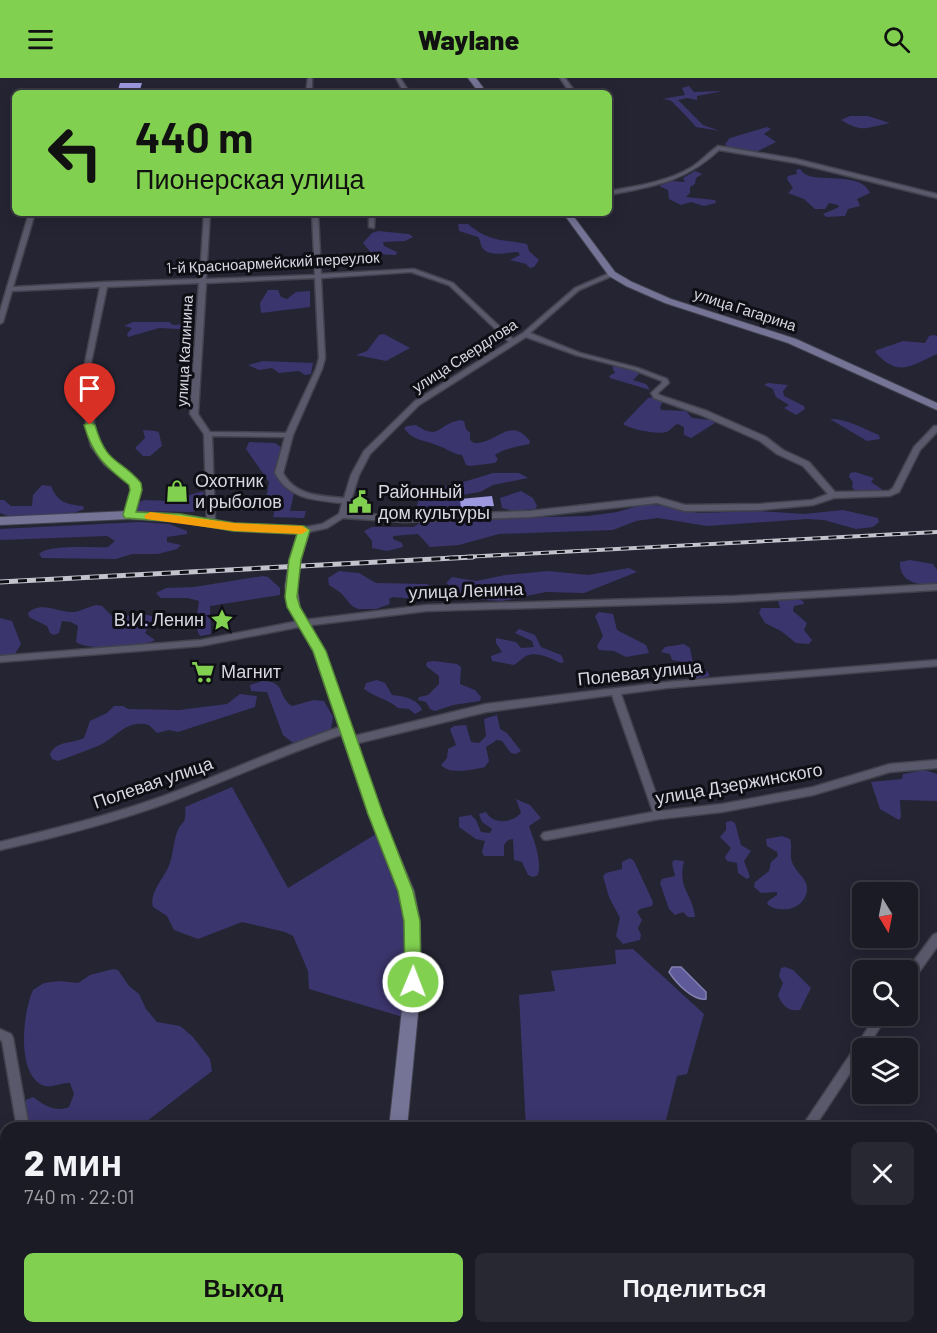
<!DOCTYPE html>
<html lang="ru">
<meta charset="utf-8">
<style>
body{margin:0;font-family:Barlow,sans-serif;background:#282832;color:#f1f3f6;height:100vh;display:flex;flex-direction:column;font-size:22px;white-space:nowrap}
*{box-sizing:border-box;margin:0}
p{font-size:20px;color:#a0a1a7}
.icon{flex:none;width:33px;height:33px;fill:none;stroke:currentColor;stroke-width:2;stroke-linecap:round;stroke-linejoin:round}
.map{position:relative;flex:1;overflow:hidden}
.drawer{position:absolute;left:0px;top:1044px;width:938px;height:212px;display:flex;flex-direction:column;background:#1b1b26;border-radius:18px 18px 0 0;box-shadow:0 3px 15px #0003,0 0 0 2px #393943}
.drawer>*{flex:none}
.guide{position:absolute;left:12px;top:12px;width:600px;height:126px;border-radius:9px;box-shadow:0 3px 15px #0003,0 0 0 2px #393943;background:#81d050;color:#111;overflow:hidden}
.needle{width:39px;rotate:170deg}
.controls{position:absolute;left:852px;top:804px;display:grid;gap:12px}
.controls a{display:grid;place-items:center;width:66px;height:66px;border-radius:9px;background:#1b1b26;box-shadow:0 3px 15px #0003,0 0 0 2px #393943;font-size:30px}
.pin{position:absolute;display:grid;place-items:center;width:51px;height:51px;color:#fff;margin:-62px -26px;border-radius:50% 50% 50% 0;rotate:-45deg;box-shadow:0 0 6px #0007}
.pin .icon{rotate:45deg}
.me{position:absolute;width:66px;margin:-33px;rotate:1deg;stroke-linejoin:round;filter:drop-shadow(0 0 4px #0008)}
.turn{display:flex;align-items:center;gap:21px;height:126px;padding:0 24px;font-size:27px}
.turn .icon{width:78px;height:78px;stroke-width:2.5}
.turn b{display:block;font-size:42px;line-height:51px}
.round{display:grid;place-items:center;flex:none;width:63px;height:63px;border-radius:9px;background:#282832}
.head{display:flex;align-items:center;justify-content:space-between;height:102px;padding:0 24px}
h1{font-size:36px;font-weight:800;line-height:45px}
.button{display:flex;gap:12px;margin-top:auto;padding:12px 24px}
.button a{flex:1;height:69px;border-radius:9px;background:#81d050;color:#111;font-size:24px;font-weight:800;line-height:69px;text-align:center}
.button a+a{background:#282832;color:#f1f3f6}
header{display:flex;justify-content:space-between;align-items:center;height:78px;padding:0 24px;background:#81d050;color:#111;font-size:27px;font-weight:800}
.map>svg:first-child{display:block}
</style>
<header><svg class="icon" aria-label="menu" viewBox="0 0 24 24"><path d="M4 6h16M4 12h16M4 18h16"/></svg>Waylane<svg class="icon" aria-label="search" viewBox="0 0 24 24"><circle cx="10" cy="10" r="6"/><path d="M15 15l6 6"/></svg></header>
<div class="map">
<svg width="937" height="1255" viewBox="0 0 937 1255">
<rect width="100%" height="100%" fill="#242433"/>
<g fill="#3b356d">
<path d="M689,8L694,14L723,13L697,18V22L687,20L678,22L703,47L720,53L696,49C695,47 674,25 671,23C669,21 665,22 662,21L685,17L682,10Z"/>
<path d="M850,38H868L890,45C865,50 863,55 841,42Z"/>
<polygon points="767,49 771,51 764,56 776,64 756,74 728,70 725,66 730,60"/>
<path d="M800,91C802,93 804,96 807,97C822,104 862,94 870,115L857,121L860,128L848,131L845,138L826,139L823,136L839,129L838,127L829,125L825,131H815L804,121L788,115L793,110L787,101L788,98L797,96L796,92Z"/>
<polygon points="695,93 702,96 696,100 695,106 690,109 690,115 686,119 715,122 716,125 704,128 691,124 681,127 669,121 668,112 659,108 672,103 685,104 683,100"/>
<path d="M458,146H468C490,164 500,161 527,166L529,173L539,182L534,189L530,190L526,186L510,182L520,177L518,174C508,174 486,181 481,167C480,164 480,161 478,159L459,153Z"/>
<polygon points="378,153 409,156 413,159 405,163 383,164 384,168 397,174 396,177 372,176 363,165 372,155"/>
<polygon points="268,212 278,212 281,219 287,221 296,214 310,213 310,229 261,235 260,225"/>
<polygon points="133,244 169,244 173,247 188,246 189,248 180,251 159,250 128,259 127,256 132,250 124,248"/>
<polygon points="384,256 410,270 386,283 356,277 367,273 379,257"/>
<path d="M934,257L937,258V276C910,288 899,300 875,274L877,272L903,263L925,265L929,258Z"/>
<polygon points="263,283 313,285 311,296 305,297 299,293 279,295 272,290 259,292 248,287"/>
<polygon points="618,287 637,293 639,296 633,302 646,306 650,312 610,300 609,298 615,295 612,289"/>
<polygon points="768,305 788,307 783,313 784,318 804,328 805,331 796,337 784,330 789,327 776,319 773,311 764,307"/>
<path d="M654,319L663,323L660,329L661,332L686,333L692,340L710,342L715,345L691,360L684,357V349L678,346C672,348 672,352 666,354C658,357 629,351 623,346L648,320Z"/>
<path d="M830,341C845,340 865,351 879,357L880,361L867,363Z"/>
<path d="M460,342L464,343L466,351L470,355V362L474,365C496,367 509,337 530,363L529,366C517,369 505,370 495,377L498,381L495,385L470,388L466,387L462,377C452,376 448,371 439,368C426,362 412,363 404,350L407,348L416,347C440,363 436,347 460,342Z"/>
<polygon points="143,352 156,353 159,355 162,368 150,378 143,378 135,370 145,360"/>
<polygon points="249,364 275,365 281,369 276,398 294,415 290,433 306,433 304,440 273,439 276,426 260,424 267,416 269,404 246,371"/>
<polygon points="855,394 874,400 871,404 883,412 855,412 852,410 853,404 849,399 850,395"/>
<polygon points="493,395 519,395 528,400 493,407 480,414 461,417 461,430 466,432 466,436 414,437 423,408 450,408"/>
<path d="M42,407L51,408C58,425 66,426 83,428L84,431L71,436L8,438L0,435V422H4L11,428H32L33,417Z"/>
<polygon points="203,413 207,430 192,434 138,433 134,427 144,422 170,423"/>
<polygon points="521,413 533,420 537,428 535,431 514,433 502,430 500,420"/>
<polygon points="645,426 665,428 698,435 757,433 804,436 843,432 878,440 879,444 873,449 856,451 824,442 807,441 707,448 658,440 636,443 613,452 499,456 459,467 430,469 418,456 393,458 393,461 402,465 403,469 387,473 372,470 372,463 364,453 372,449 414,449 421,444 433,442 588,438 617,434"/>
<path d="M140,444L169,446L187,453V456L167,459V464L181,467L177,471L158,476H132L116,481L42,480L39,476C49,466 93,470 108,469L115,463L107,458L0,462V451Z"/>
<path d="M910,482L933,486L937,492V506C920,508 899,505 900,484Z"/>
<polygon points="629,490 637,494 584,515 546,514 502,523 485,522 463,517 446,505 452,499 476,503 505,497 548,493 588,497"/>
<polygon points="339,493 359,495 376,505 427,506 437,511 435,517 426,522 393,519 389,521 390,526 376,531 358,531 352,528 341,515 329,507 328,500"/>
<path d="M263,498L268,499L280,510V517L210,528L211,556L200,558C193,547 198,535 199,523L188,520H161L156,515L166,510L194,509Z"/>
<polygon points="798,521 803,523 804,526 794,528 793,533 807,545 804,552 812,562 809,566 796,565 781,553 765,545 759,535 761,530 780,530 778,523"/>
<path d="M97,527L102,528L113,539L142,536L152,538V543L145,555L155,562C143,569 86,573 76,564L78,548L71,544L62,543L59,555L54,557L50,555L47,548L29,539L28,535C42,522 58,535 74,534C82,533 89,528 97,527Z"/>
<polygon points="599,534 613,536 617,552 646,567 649,575 626,579 614,573 599,572 597,568 603,558 595,538"/>
<polygon points="0,540 12,543 21,566 15,576 0,578"/>
<path d="M519,551L535,557L541,569L561,577L564,584L560,585C551,580 536,573 526,578C521,581 519,584 514,587L492,583L491,578L502,574L496,565V560L516,564L521,570L534,569L532,563L515,555Z"/>
<polygon points="684,566 690,570 693,585 707,593 710,598 698,601 688,594 683,584 672,582 670,576 661,574 665,569"/>
<polygon points="434,583 457,586 461,589 460,606 475,612 481,619 480,623 453,627 435,633 430,631 426,624 418,622 419,619 428,617 439,606 439,598 426,588 427,584"/>
<path d="M377,602L385,605L392,617C404,618 418,621 422,632L415,636L409,631L398,630C389,622 375,619 364,611L366,605Z"/>
<path d="M262,603C287,603 277,619 292,628L314,622L324,623L333,639L331,651L293,665L283,657L267,614L251,613L250,607Z"/>
<path d="M240,616L257,618L255,629L178,654L169,652L157,655L149,647C125,641 117,660 98,668C85,673 72,678 58,683L52,681L50,676C57,662 73,666 84,660L90,643L107,635L114,628H123L128,631L179,632L227,626Z"/>
<path d="M497,637L500,651L507,655L521,673L516,676L511,675L502,663L497,662L486,669L489,683L485,689C471,692 450,697 441,687L447,680L448,671L456,667L450,651L454,648L466,647L471,664L479,665L486,658L484,641Z"/>
<polygon points="925,692 937,696 937,723 900,722 901,739 899,742 880,731 871,704 902,701 903,696"/>
<path d="M232,709L288,810L376,756L403,827L406,884L403,939L309,911L308,893L293,858L285,854L242,844L198,861L174,852L167,838L153,829C149,816 162,802 168,790C173,779 173,766 177,754C182,742 187,747 185,729Z"/>
<path d="M516,721L530,727L541,740L529,748C534,763 542,782 538,797L533,799L528,797L522,784L514,782L513,761L508,762L504,767V778H484L482,774L485,763L476,761L459,749V739L471,737L476,742L481,754L490,755L492,751L482,744L479,736L486,734C493,747 512,745 521,735Z"/>
<polygon points="731,743 735,745 741,767 751,773 744,783 750,799 747,801 738,795 737,785 727,783 725,779 731,770 720,759 726,752 726,744"/>
<path d="M782,758L790,761C793,769 789,775 792,784C797,798 814,803 804,821C800,827 796,829 789,831C781,832 773,831 767,826L768,823L777,817V814L761,815L754,809L755,804L769,793L771,784L778,778L777,774L767,768L766,761Z"/>
<polygon points="630,780 634,783 653,824 652,828 640,831 637,834 642,842 638,850 641,857 640,862 623,866 616,858 620,840 609,819 603,798 606,795 622,791 622,784"/>
<path d="M674,782L684,783C677,811 693,816 695,839H688L683,834L675,837L669,831L660,805L662,801L675,798L672,785Z"/>
<polygon points="633,871 704,936 687,996 677,998 664,1050 526,1050 519,917 555,913 551,893 616,886 615,872"/>
<path d="M785,889L793,892L811,910L800,932C788,934 782,927 778,917L783,905L779,898L781,890Z"/>
<path d="M113,891L118,892L129,908L139,916L146,931L157,944L180,948L193,959L210,981L212,993L138,1050H35L20,1030L26,1022L33,1019C44,1027 55,1035 69,1029L74,1016L70,1005C60,1004 52,1011 42,1007C16,994 23,934 33,912L44,905L59,903L78,905L90,897Z"/>
<polygon points="6,1132 6,1225 0,1227 0,1138"/>
<polygon points="44,1250 118,1250 112,1255 51,1255"/>
</g>
<path fill="#5f5b9b" stroke="#8380b0" stroke-width="1.5" d="M672,889H681L706,914V921C693,923 676,905 669,894Z"/>
<g fill="#9c99df">
<polygon points="120,5 142,5 139,15 117,15"/>
<polygon points="492,418 494,428 461,431 460,421"/>
</g>
<g fill="none" stroke-linecap="round" stroke-linejoin="round">
<g stroke="#42424e" stroke-width="3">
<g id="street">
<polygon points="308,0 312,0 312,15 306,15"/>
<polygon points="396,0 400,0 410,15 404,15"/>
<polygon points="560,0 565,0 576,15 570,15"/>
<path d="M718,68L796,81L937,116V120L796,85L719,72C685,104 653,108 609,117V113C637,108 667,104 692,89C701,83 709,74 718,68Z"/>
<path d="M29,135H35L13,209L104,204L200,201L204,135H210L206,201L315,197L312,135H318L321,196L414,191L453,205L513,261L523,255L575,210L610,195H614V197L579,212L530,255L580,275L638,290L667,301L669,305L658,315L659,317L707,333L766,359L783,372L809,384L835,414L889,413L893,410L914,369L934,348H937V354L920,372L899,414L890,418L834,420L813,427L760,432L685,433L657,425L530,439L404,444L343,440L327,450L304,455L301,454L300,452L301,450L322,446L339,436L342,425C315,422 290,422 275,395L285,359L212,358L215,445L211,448L207,445L204,356L190,336L199,205L107,209L91,285L94,347L99,368L111,383L139,405L140,412L133,437L129,440L125,437L132,412L131,406L105,387L91,368L86,347L85,285L100,209L12,213L3,244L0,246V233ZM411,194L449,207L509,264L415,323L364,373L351,397L344,420C321,418 295,418 283,395L293,357L322,291L325,280L321,200ZM315,200L319,280L316,291L286,355L210,354L198,336L206,205ZM526,259L576,277L634,292L662,303V305L651,315L654,320L701,337L760,363L777,376L803,388L828,416L812,422L760,426L685,427L657,419L530,433L404,438L347,435L359,397L370,376L419,327Z"/>
<polygon points="369,135 375,135 374,150 369,149"/>
<polygon points="937,506 937,512 735,524 427,533 304,548 201,568 0,584 0,578 201,562 304,542 427,527 735,518"/>
<polygon points="937,582 937,588 667,610 621,616 662,733 722,726 813,709 890,686 937,682 937,690 890,694 813,717 722,734 659,741 546,762 543,761 541,758 543,755 546,754 653,734 612,617 486,634 350,667 347,666 345,663 347,660 350,659 486,626 667,604"/>
<path d="M346,647L349,648L351,651L349,654C287,675 228,702 167,725C112,745 56,759 0,772V764C53,751 107,738 158,720C222,697 282,668 346,647Z"/>
<polygon points="937,855 937,869 912,904 908,905 907,892 933,857"/>
<polygon points="876,938 887,938 867,970 862,970 862,977 814,1050 801,1050"/>
<polygon points="0,951 11,956 13,960 29,1050 17,1050 2,963 0,962"/>
<polygon points="6,1066 6,1078 0,1081 0,1069"/>
<polygon points="937,1177 937,1193 932,1195 932,1180"/>
<polygon points="664,1250 678,1250 676,1255 661,1255"/>
<polygon points="917,1250 929,1250 930,1255 916,1255"/>
</g>
</g>
<g stroke="#42424e" stroke-width="2">
<g id="secondary">
<polygon points="468,0 476,0 487,15 479,15"/>
<polygon points="563,135 571,135 615,194 632,204 671,221 796,261 937,325 937,332 788,265 665,225 626,208 609,198"/>
<polygon points="129,433 180,436 234,445 304,448 310,452 301,482 297,509 300,529 325,573 382,736 414,813 420,843 421,904 407,1050 389,1050 405,904 404,843 398,813 368,736 313,573 288,529 285,509 289,482 297,456 234,453 180,444 129,441 0,447 0,439"/>
<polygon points="467,1250 487,1250 489,1255 469,1255"/>
</g>
</g>
<use href="#street" fill="#5a596b" fill-rule="evenodd"/>
<use href="#secondary" fill="#767496" fill-rule="evenodd"/>
<g stroke="#c3c3cd" stroke-width="4">
<polyline id="rail-far1" points="445,480 937,454"/>
</g>
<g stroke="#c3c3cd" stroke-width="5">
<polyline id="rail" points="0,504 473,479"/>
</g>
<use href="#rail-far1" stroke="#0e0e14" stroke-width="2" stroke-dasharray="8" stroke-linecap="butt"/>
<use href="#rail" stroke="#0e0e14" stroke-width="3" stroke-dasharray="9" stroke-linecap="butt"/>
</g>
<path fill="#81d050" stroke="#548734" stroke-width="1.5" d="M90,344L95,347C107,388 119,379 141,405L142,412L136,434L180,436L234,445L304,448L310,452L301,482L297,519L300,529L326,573L383,736L413,813L420,843L421,904L419,910L413,912L407,910L405,904L404,843L398,813L368,736L313,573L287,529L285,519L289,482L297,456L234,453L180,444L125,440L123,437L130,412L129,407C105,388 93,378 84,347Z"/>
<polygon fill="#f59e0b" points="150,434 234,445 302,448 308,452 302,456 234,453 146,441 144,438"/>
<defs>
<g id="shop-bare" transform="scale(1.8)"><path d="M-5-2.5h2.3a2.7 3.5 0 0 1 5.4 0H5L5.5 6h-11ZM-1.5-2.5h3a1.5 2.3 0 0 0-3 0Z" fill="#81d050" stroke="#0e0e14" stroke-width="2.5" paint-order="stroke"/></g>
<g id="civic-bare" transform="scale(1.8)"><path d="M-.6-6.5H3V-4.5H.6V-3L4-1V1h2V6H-6V1h2V-1L-.6-3ZM-1.2 2.5V6h2.4V2.5Z" fill="#81d050" stroke="#0e0e14" stroke-width="2.5" paint-order="stroke"/></g>
<g id="sight-bare" transform="scale(1.8)"><path d="M0-6L1.8-2.2L6-1.7L2.9 1.2L3.7 5.4L0 3.3L-3.7 5.4L-2.9 1.2L-6-1.7L-1.8-2.2Z" fill="#81d050" stroke="#0e0e14" stroke-width="2.5" paint-order="stroke"/></g>
<g id="supermarket-bare" transform="scale(1.8)"><path d="M-6-5.5h2.5l.6 2H6L4.5 2H-2.5L-4.4-4H-6ZM-1.5 3.2a1.3 1.3 0 1 0 .1 0ZM3 3.2a1.3 1.3 0 1 0 .1 0Z" fill="#81d050" stroke="#0e0e14" stroke-width="2.5" paint-order="stroke"/></g>
</defs>
<g fill-rule="evenodd">
<use href="#shop-bare" x="177" y="413"/>
<use href="#civic-bare" x="360" y="424"/>
<use href="#sight-bare" x="222" y="542"/>
<use href="#supermarket-bare" x="203" y="594"/>
</g>
<g text-anchor="middle" stroke-width="6" stroke-linejoin="round" paint-order="stroke">
<g font-size="15" fill="#d7d7e1" stroke="#0e0e14">
<text transform="translate(273 185) rotate(-3)" y="5">1-й Красноармейский переулок</text>
<text transform="translate(745 232) rotate(18)" y="5">улица Гагарина</text>
<text transform="translate(185 273) rotate(-87)" y="5">улица Калинина</text>
<text transform="translate(465 278) rotate(-33)" y="5">улица Свердлова</text>
</g>
<g font-size="18" fill="#d7d7e1" stroke="#0e0e14" text-anchor="start">
<text x="195" y="409">Охотник<tspan x="195" dy="21">и рыболов</tspan></text>
<text x="378" y="420">Районный<tspan x="378" dy="21">дом культуры</tspan></text>
<text x="204" y="548" text-anchor="end">В.И. Ленин</text>
<text x="221" y="600">Магнит</text>
</g>
<g font-size="18" fill="#d7d7e1" stroke="#0e0e14">
<text transform="translate(466 513) rotate(-2)" y="6">улица Ленина</text>
<text transform="translate(640 595) rotate(-6)" y="6">Полевая улица</text>
<text transform="translate(153 705) rotate(-19)" y="6">Полевая улица</text>
<text transform="translate(739 706) rotate(-10)" y="6">улица Дзержинского</text>
</g>
</g>
</svg>
<div class="controls">
<a><svg class="needle" viewBox="-14 -14 28 28"><path d="M0-13l5 13h-10z" fill="#e53935"/><path d="M0 13l5-13h-10z" fill="#a0a1a7"/></svg></a>
<a><svg class="icon" aria-label="search" viewBox="0 0 24 24"><circle cx="10" cy="10" r="6"/><path d="M15 15l6 6"/></svg></a>
<a><svg class="icon" aria-label="layers" viewBox="0 0 24 24"><path d="M12 4l9 5-9 5-9-5zM3 14l9 5 9-5"/></svg></a>
</div>
<div class="pin" style="left:90px;top:347px;background:#d93025"><svg class="icon" aria-label="arrive" viewBox="0 0 24 24"><path d="M6 21V4h12l-3 4 3 4H6"/></svg></div>
<svg class="me" style="left:413px;top:904px" viewBox="-20 -20 40 40"><circle r="17" fill="#81d050" stroke="#fff" stroke-width="3"/><path d="M0-11L8 9 0 5-8 9z" fill="#fff"/></svg>
<div class="guide">
<div class="turn"><svg class="icon" aria-label="left" viewBox="0 0 24 24"><path d="M17 20v-9H6M10 6l-5 5 5 5"/></svg><div><b>440 m</b>Пионерская улица</div></div>
</div>
<section class="drawer">
<div class="head"><div><h1>2 мин</h1><p>740 m · 22:01</p></div><a class="round"><svg class="icon" aria-label="close" viewBox="0 0 24 24"><path d="M6 6l12 12M18 6L6 18"/></svg></a></div>
<div class="button"><a>Выход</a><a>Поделиться</a></div>
</section>
</div>
